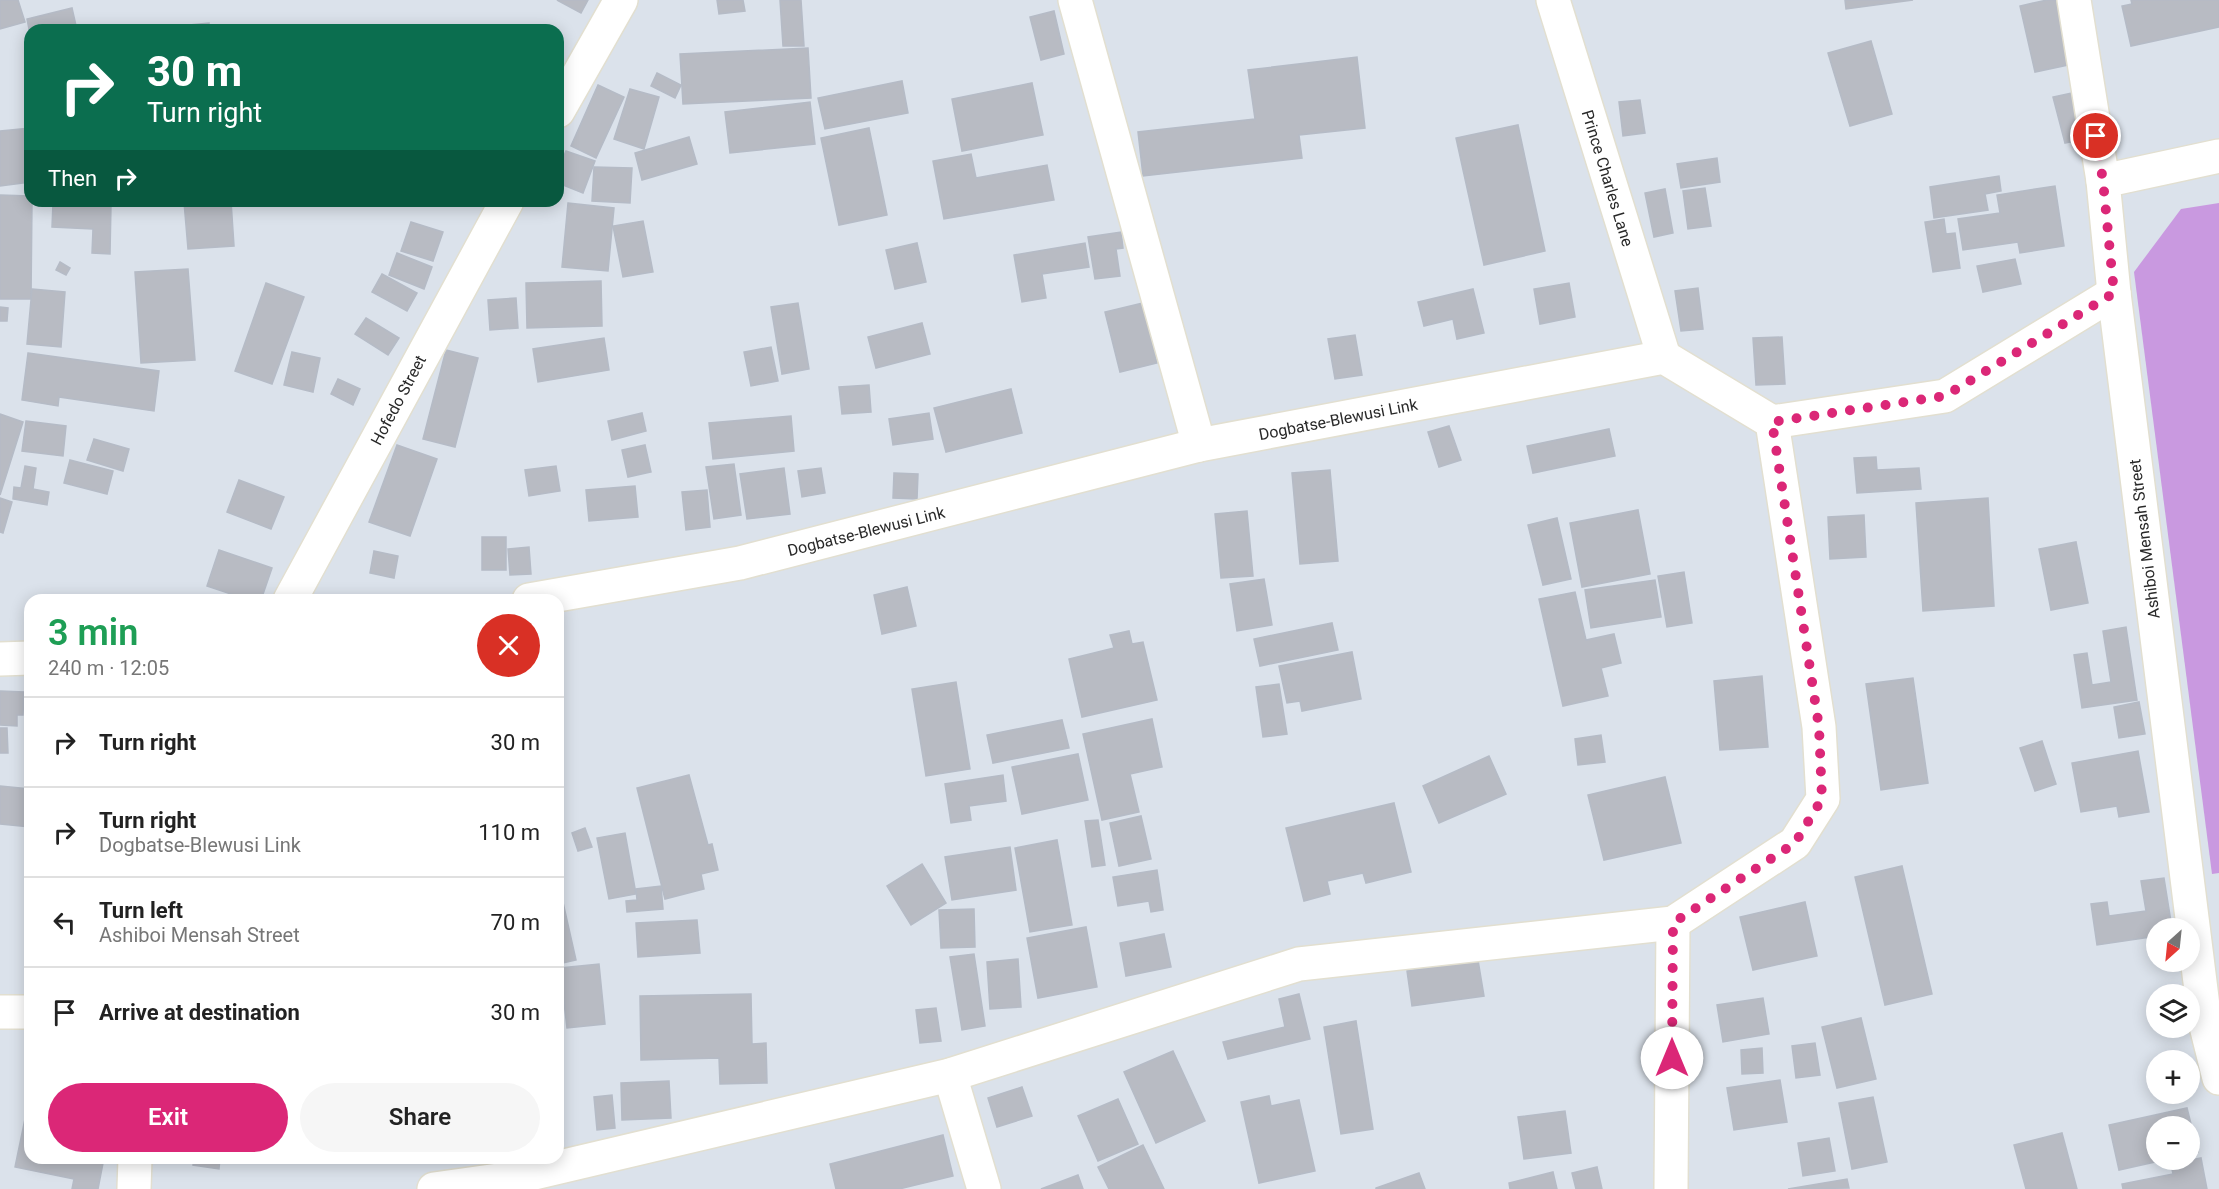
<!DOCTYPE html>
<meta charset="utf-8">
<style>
body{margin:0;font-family:Roboto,sans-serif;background:#f6f6f6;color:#222;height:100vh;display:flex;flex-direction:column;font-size:22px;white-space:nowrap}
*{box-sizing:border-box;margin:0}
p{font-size:20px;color:#767676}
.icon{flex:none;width:33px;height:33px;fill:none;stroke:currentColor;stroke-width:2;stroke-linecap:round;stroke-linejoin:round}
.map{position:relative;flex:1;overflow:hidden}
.sheet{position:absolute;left:24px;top:594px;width:540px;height:570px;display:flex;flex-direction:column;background:#fff;border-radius:18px;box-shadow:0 3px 15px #0003}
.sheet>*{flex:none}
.top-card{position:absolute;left:24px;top:24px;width:540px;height:183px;border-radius:18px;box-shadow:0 3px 15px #0003;background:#0b6e4f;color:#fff;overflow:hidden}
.needle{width:39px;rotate:207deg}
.fabs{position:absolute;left:2146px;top:918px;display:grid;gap:12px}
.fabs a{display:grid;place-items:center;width:54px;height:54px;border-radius:50%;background:#fff;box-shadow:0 3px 15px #0003;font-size:30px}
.pin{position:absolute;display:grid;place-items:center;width:51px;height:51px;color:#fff;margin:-26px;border:3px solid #fff;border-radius:50%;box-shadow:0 2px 6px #0007}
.me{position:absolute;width:66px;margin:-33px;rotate:0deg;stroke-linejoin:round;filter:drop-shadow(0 0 4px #0008)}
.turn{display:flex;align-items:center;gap:21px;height:126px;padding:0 24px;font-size:27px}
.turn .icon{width:78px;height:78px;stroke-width:2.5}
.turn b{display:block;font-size:42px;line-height:51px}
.then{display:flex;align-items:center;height:57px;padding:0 24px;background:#0003;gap:12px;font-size:22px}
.round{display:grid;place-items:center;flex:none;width:63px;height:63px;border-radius:32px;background:#f6f6f6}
.head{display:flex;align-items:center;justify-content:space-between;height:102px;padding:0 24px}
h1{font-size:36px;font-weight:600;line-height:45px;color:#1e9e55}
.button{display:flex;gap:12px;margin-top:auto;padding:12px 24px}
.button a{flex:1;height:69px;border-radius:36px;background:#db2777;color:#fff;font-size:24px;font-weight:600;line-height:69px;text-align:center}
.button a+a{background:#f6f6f6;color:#222}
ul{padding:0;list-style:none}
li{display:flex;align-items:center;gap:18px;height:90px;padding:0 24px;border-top:2px solid #e0e0e0}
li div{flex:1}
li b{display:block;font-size:22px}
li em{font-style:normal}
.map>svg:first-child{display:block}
</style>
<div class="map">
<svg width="2219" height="1189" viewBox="0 0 2219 1189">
<rect width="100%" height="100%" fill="#dbe2eb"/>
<polygon fill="#c999e0" points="2219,203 2219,873 2212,874 2134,272 2181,209"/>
<g fill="#b8bbc3" stroke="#b5bbc6" stroke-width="1.5">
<polygon points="0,0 18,0 25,22 0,29"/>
<polygon points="557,0 588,0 581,13"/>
<polygon points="717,0 743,0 745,11 719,14"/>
<polygon points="780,0 801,0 804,46 783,46"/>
<polygon points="1845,0 1913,0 1846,9"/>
<polygon points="2047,0 2064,0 2078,63 2035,72 2020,6"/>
<polygon points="2131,0 2219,0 2219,27 2131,46 2122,6 2132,4"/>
<polygon points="72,8 77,30 30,30 30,34 27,19"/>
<polygon points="1054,11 1064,54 1041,60 1030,17"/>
<polygon points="209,23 209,30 169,30 169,27"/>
<polygon points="1871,41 1892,114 1850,126 1828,53"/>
<polygon points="808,48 811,98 683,104 680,54"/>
<polygon points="1357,57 1365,128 1299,135 1302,158 1143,176 1138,132 1255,119 1248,70"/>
<polygon points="657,73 681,85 675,98 651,86"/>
<polygon points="902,81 908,113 825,129 818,98"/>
<polygon points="1032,83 1043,135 962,151 952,99"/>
<polygon points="598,85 624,97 596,158 571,146"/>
<polygon points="630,89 659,97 644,149 614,139"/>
<polygon points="2077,92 2088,138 2065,143 2053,97"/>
<polygon points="1640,100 1645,133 1623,136 1619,102"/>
<polygon points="810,102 815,144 730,153 725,112"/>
<polygon points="1518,125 1545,251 1484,265 1456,138"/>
<polygon points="30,128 30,182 0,186 0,131"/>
<polygon points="869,128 887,215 839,225 821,138"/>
<polygon points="689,137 697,164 642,180 635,153"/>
<polygon points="566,151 595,161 583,193 558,183 558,170"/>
<polygon points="971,154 976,178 1047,165 1054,200 944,219 933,161"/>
<polygon points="1717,158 1720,182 1681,188 1677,164"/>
<polygon points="594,167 632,168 630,203 592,201"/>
<polygon points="1999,176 2001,191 1985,194 1988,210 1934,218 1930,187"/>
<polygon points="2055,186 2064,246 2020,253 2018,242 1963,250 1958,219 2000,213 1997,195"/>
<polygon points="1705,188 1711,226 1688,229 1683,191"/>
<polygon points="1665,189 1673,233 1654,237 1645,193"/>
<polygon points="0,195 30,196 32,201 31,299 0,299"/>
<polygon points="231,201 234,246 188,249 184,202"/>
<polygon points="53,203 111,205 110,254 92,253 93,229 52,227"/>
<polygon points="568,203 614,208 608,271 562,267"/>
<polygon points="1944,219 1946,234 1955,233 1960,268 1933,272 1925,222"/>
<polygon points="643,221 653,272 623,277 613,226"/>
<polygon points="411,222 443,232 433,261 401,251"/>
<polygon points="1121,232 1123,248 1116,249 1120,276 1095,279 1088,237"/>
<polygon points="917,243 926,282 895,289 886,250"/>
<polygon points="1085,243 1089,267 1042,274 1046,298 1022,302 1014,255"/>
<polygon points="397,253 432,267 424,289 389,275"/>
<polygon points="2015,259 2021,284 1983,292 1977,266"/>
<polygon points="60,262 70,268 66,275 56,270"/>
<polygon points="188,269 195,360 141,363 135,272"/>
<polygon points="382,274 417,293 407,311 372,292"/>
<polygon points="601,281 602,326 527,328 526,283"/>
<polygon points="266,283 304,297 272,384 235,371"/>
<polygon points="1569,283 1575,317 1540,324 1534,289"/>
<polygon points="1698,288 1703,329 1681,331 1675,291"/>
<polygon points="32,289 65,292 61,347 27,344"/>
<polygon points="1473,289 1484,333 1457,339 1453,319 1424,326 1418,302"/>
<polygon points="516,298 518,328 490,330 488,300"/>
<polygon points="798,303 809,369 782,374 771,307"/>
<polygon points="1143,303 1157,363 1120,372 1105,312"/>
<polygon points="0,307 8,308 7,321 0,321"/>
<polygon points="366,318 399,338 388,355 355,334"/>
<polygon points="922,323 930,354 876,368 868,337"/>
<polygon points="1355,335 1362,375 1335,379 1328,339"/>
<polygon points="1782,337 1785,384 1756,385 1753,338"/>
<polygon points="604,338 609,370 538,382 533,349"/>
<polygon points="771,347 778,381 751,386 744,352"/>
<polygon points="446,350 478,358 455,447 423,439"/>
<polygon points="292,352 320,358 313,392 284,385"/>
<polygon points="28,353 159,371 154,411 59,397 58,406 22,400"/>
<polygon points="338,379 360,389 353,405 331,394"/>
<polygon points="869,385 871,412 842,414 839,387"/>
<polygon points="1011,389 1022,433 946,452 934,408"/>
<polygon points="642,413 646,431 612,440 608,421"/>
<polygon points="929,413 933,439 893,445 889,419"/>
<polygon points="0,414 23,422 0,495"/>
<polygon points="791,416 794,451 713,459 709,423"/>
<polygon points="26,421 66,426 63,456 22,451"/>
<polygon points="1449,426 1461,460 1439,467 1428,432"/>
<polygon points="1609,429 1615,456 1533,473 1527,446"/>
<polygon points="94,439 129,449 123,471 87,460"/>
<polygon points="397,445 437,459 410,536 369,522"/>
<polygon points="645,445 651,472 628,477 622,450"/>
<polygon points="1876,457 1877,470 1919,468 1921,489 1857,493 1854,458"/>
<polygon points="70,460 113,471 107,494 64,483"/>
<polygon points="734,464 741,515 714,519 706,467"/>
<polygon points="25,466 36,468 33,489 49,492 47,505 13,499 14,487 21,488"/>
<polygon points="556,466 560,491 529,496 525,470"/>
<polygon points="784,468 790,514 747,519 740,474"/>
<polygon points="821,468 825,493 802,497 798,471"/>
<polygon points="1330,470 1338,561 1300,564 1292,473"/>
<polygon points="894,473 918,474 917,499 893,498"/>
<polygon points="239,480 284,497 271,529 227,512"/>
<polygon points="635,486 638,517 589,521 586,490"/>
<polygon points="707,490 710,527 686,530 682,492"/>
<polygon points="0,498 12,502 3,533 0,532"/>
<polygon points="1988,498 1994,606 1923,611 1916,503"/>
<polygon points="1638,510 1650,574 1582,587 1570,523"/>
<polygon points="1247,511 1253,576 1221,578 1215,514"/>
<polygon points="1864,515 1866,557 1830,559 1828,517"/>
<polygon points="1557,518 1571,579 1543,585 1528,525"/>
<rect x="482" y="537" width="24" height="33"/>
<polygon points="2076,542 2088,603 2051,610 2039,549"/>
<polygon points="529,547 531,574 510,575 508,549"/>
<polygon points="219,550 272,568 261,600 249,600 207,586"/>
<polygon points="374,551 398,556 394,578 370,573"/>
<polygon points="1684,572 1692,623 1667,627 1658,576"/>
<polygon points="1264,579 1272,625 1237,631 1230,584"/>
<polygon points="1655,580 1661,617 1591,628 1585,590"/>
<polygon points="907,587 916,626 882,634 874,595"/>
<polygon points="1575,592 1586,640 1614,634 1621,663 1601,668 1608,696 1563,706 1539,599"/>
<polygon points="1332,623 1338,650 1260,666 1254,639"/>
<polygon points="2126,627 2137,700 2082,708 2074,655 2087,653 2092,685 2111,682 2103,631"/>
<polygon points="1129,631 1132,644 1143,642 1157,700 1082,717 1069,659 1114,648 1110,635"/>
<polygon points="1352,652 1361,699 1302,711 1300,701 1287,703 1279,666"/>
<polygon points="1762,676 1768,747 1720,750 1714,681"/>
<polygon points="1913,678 1928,783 1881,790 1866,684"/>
<polygon points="956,682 970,769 926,776 912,689"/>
<polygon points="1279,684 1287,734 1263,737 1256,687"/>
<polygon points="0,691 24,692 23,715 17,715 17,726 0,725"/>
<polygon points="2139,702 2145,734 2119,738 2114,707"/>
<polygon points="1152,719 1162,767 1130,774 1139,812 1102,820 1083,734"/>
<polygon points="1062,720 1069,748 993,763 987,735"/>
<polygon points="0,728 7,728 8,753 0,753"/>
<polygon points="1601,735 1605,762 1578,765 1575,739"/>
<polygon points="2042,741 2056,784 2035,791 2020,748"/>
<polygon points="2138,751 2149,812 2119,817 2117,806 2081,812 2072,763"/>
<polygon points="1078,754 1088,800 1022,814 1012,767"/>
<polygon points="1489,756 1506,794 1439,823 1423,786"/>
<polygon points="689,775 708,845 712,844 718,870 701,874 704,889 665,899 637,788"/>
<polygon points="1003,775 1006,801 969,806 971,820 951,823 945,784"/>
<polygon points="1665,777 1681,843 1604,860 1588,795"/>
<polygon points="0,786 30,789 30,827 0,824"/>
<polygon points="1394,803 1411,872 1366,883 1363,873 1327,881 1330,894 1304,901 1286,828"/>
<polygon points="1141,816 1151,859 1119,866 1110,823"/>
<polygon points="1098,820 1105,865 1092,867 1085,821"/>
<polygon points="585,828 592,847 578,851 572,833"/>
<polygon points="625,833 636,894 609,899 597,838"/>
<polygon points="1057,840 1072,925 1030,932 1015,848"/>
<polygon points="1010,847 1016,890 952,900 945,857"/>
<polygon points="922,864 946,903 911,925 887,886"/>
<polygon points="1902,866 1932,994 1885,1005 1855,877"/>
<polygon points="1157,870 1163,910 1151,912 1149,901 1118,906 1113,877"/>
<polygon points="2164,878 2172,928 2157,928 2157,936 2097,945 2091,904 2107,902 2109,916 2146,911 2141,881"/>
<polygon points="661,886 663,909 627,912 626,901 637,900 636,889"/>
<polygon points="562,898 576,960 558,964 558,899"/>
<polygon points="1805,902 1817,956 1753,970 1740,917"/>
<polygon points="974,909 975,947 941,948 939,910"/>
<polygon points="697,920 700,953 638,957 636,923"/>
<polygon points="1086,927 1097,987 1038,998 1027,938"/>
<polygon points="1164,934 1171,967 1126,976 1120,943"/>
<polygon points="974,954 985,1026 962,1030 950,957"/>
<polygon points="1018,959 1021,1007 990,1009 987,962"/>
<polygon points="1478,960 1484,996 1412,1006 1407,971"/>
<polygon points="599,964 605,1024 567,1028 560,968"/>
<polygon points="751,994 752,1044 766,1043 767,1083 720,1084 719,1058 641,1060 640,996"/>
<polygon points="1299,994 1310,1039 1228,1059 1223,1042 1285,1027 1279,999"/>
<polygon points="1763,998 1769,1034 1723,1042 1717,1005"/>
<polygon points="936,1008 941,1041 920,1043 916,1010"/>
<polygon points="1861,1018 1876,1079 1837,1088 1822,1027"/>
<polygon points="1356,1021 1373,1129 1341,1134 1324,1027"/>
<polygon points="1815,1043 1820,1075 1796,1078 1792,1046"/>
<polygon points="1762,1048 1763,1073 1742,1074 1741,1050"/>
<polygon points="1173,1051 1205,1121 1156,1143 1124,1072"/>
<polygon points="1780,1080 1787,1122 1734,1130 1727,1088"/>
<polygon points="669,1081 671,1118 622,1120 621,1083"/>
<polygon points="1022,1087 1032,1116 997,1127 988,1098"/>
<polygon points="30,1095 30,1158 104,1158 98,1189 72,1189 74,1179 15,1167"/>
<polygon points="612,1095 615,1128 597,1130 594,1097"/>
<polygon points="1269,1096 1271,1106 1299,1100 1315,1171 1259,1183 1241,1102"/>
<polygon points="1873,1097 1887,1162 1852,1169 1839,1103"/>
<polygon points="1118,1099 1138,1144 1098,1161 1078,1116"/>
<polygon points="2187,1108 2198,1152 2190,1154 2190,1126 2157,1126 2157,1160 2164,1160 2119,1170 2109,1125"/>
<polygon points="1565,1111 1571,1153 1524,1159 1518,1117"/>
<polygon points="2062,1133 2077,1189 2026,1189 2014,1145"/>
<polygon points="943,1135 953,1176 899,1189 836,1189 830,1164"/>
<polygon points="1829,1138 1835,1171 1803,1176 1798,1143"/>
<polygon points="1143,1145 1164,1189 1109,1189 1098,1167"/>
<polygon points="194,1158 220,1158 219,1169 193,1165"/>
<polygon points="2201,1158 2207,1189 2123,1189 2122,1184 2173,1174 2171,1164"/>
<polygon points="1597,1167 1602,1189 1576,1189 1572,1173"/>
<polygon points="1553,1172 1557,1189 1510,1189 1509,1183"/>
<polygon points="1419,1173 1425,1189 1376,1189 1376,1188"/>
<polygon points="1078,1175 1083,1189 1041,1189"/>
<polygon points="1847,1179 1849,1188 1788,1189"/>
</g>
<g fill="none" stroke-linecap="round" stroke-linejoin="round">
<g stroke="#e2dfd0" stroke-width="36">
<g id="minor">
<polyline points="1075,0 1199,445"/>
<polyline points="1553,0 1664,357"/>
<polyline points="2074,0 2103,181 2114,293 2205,1022 2219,1078"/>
<polyline points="558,111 621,0"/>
<polyline points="2103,181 2219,156"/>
<polyline points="290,600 507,201"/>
<polyline points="529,600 740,563 1199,445 1664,357 1772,422 1945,396 2114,293"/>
<polyline points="0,659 30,658"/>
<polyline points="0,1012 30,1012"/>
<polyline points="950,1075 984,1189"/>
<polyline points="134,1189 135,1158"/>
<polyline points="434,1189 513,1178 950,1075 1299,964 1673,923 1795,843 1823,799 1819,727 1772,422"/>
<polyline points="1671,1189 1673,923"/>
</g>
</g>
<use href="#minor" stroke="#fff" stroke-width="33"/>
</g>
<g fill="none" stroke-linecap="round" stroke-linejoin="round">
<polyline stroke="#db2777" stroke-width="10" stroke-dasharray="0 18" points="1672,1058 1673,923 1795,843 1822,799 1819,727 1772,422 1945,396 2114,293 2103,181 2096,136"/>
</g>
<g text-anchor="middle" stroke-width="4.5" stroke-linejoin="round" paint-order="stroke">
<g font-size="16" fill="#292929" stroke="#fff">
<text transform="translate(1608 178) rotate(73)" y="6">Prince Charles Lane</text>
<text transform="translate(398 400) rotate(-62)" y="6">Hofedo Street</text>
<text transform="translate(1338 419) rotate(-11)" y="6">Dogbatse-Blewusi Link</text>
<text transform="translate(866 531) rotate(-14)" y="6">Dogbatse-Blewusi Link</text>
<text transform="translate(2144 539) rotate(-97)" y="6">Ashiboi Mensah Street</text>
</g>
</g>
</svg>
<div class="fabs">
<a><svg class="needle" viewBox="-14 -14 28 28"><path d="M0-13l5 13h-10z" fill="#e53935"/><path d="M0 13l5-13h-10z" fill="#767676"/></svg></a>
<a><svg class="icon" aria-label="layers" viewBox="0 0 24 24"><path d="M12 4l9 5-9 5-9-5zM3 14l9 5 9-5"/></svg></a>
<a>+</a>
<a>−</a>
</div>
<div class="pin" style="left:2096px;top:136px;background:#d93025"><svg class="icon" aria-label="arrive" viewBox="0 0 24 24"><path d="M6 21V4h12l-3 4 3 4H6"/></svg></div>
<svg class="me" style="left:1672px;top:1058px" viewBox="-20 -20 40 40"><circle r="19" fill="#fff"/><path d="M0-13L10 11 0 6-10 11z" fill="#db2777"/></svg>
<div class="top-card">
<div class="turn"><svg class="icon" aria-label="right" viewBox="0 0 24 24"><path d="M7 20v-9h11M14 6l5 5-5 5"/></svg><div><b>30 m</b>Turn right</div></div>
<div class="then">Then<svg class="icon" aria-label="right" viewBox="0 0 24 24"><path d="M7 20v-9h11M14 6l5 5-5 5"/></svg></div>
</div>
<section class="sheet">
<div class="head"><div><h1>3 min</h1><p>240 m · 12:05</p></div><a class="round" style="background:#d93025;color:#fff"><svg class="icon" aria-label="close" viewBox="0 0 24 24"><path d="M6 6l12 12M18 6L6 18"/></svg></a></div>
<ul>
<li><svg class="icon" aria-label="right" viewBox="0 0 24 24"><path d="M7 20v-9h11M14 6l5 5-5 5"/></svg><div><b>Turn right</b></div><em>30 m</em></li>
<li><svg class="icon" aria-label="right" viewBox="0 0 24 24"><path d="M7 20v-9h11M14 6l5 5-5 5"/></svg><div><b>Turn right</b><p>Dogbatse-Blewusi Link</p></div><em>110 m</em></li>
<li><svg class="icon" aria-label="left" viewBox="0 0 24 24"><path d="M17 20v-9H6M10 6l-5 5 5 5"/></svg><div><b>Turn left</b><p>Ashiboi Mensah Street</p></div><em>70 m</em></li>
<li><svg class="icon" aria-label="arrive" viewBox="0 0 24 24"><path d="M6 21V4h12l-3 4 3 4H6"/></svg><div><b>Arrive at destination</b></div><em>30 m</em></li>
</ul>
<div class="button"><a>Exit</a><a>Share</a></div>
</section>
</div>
